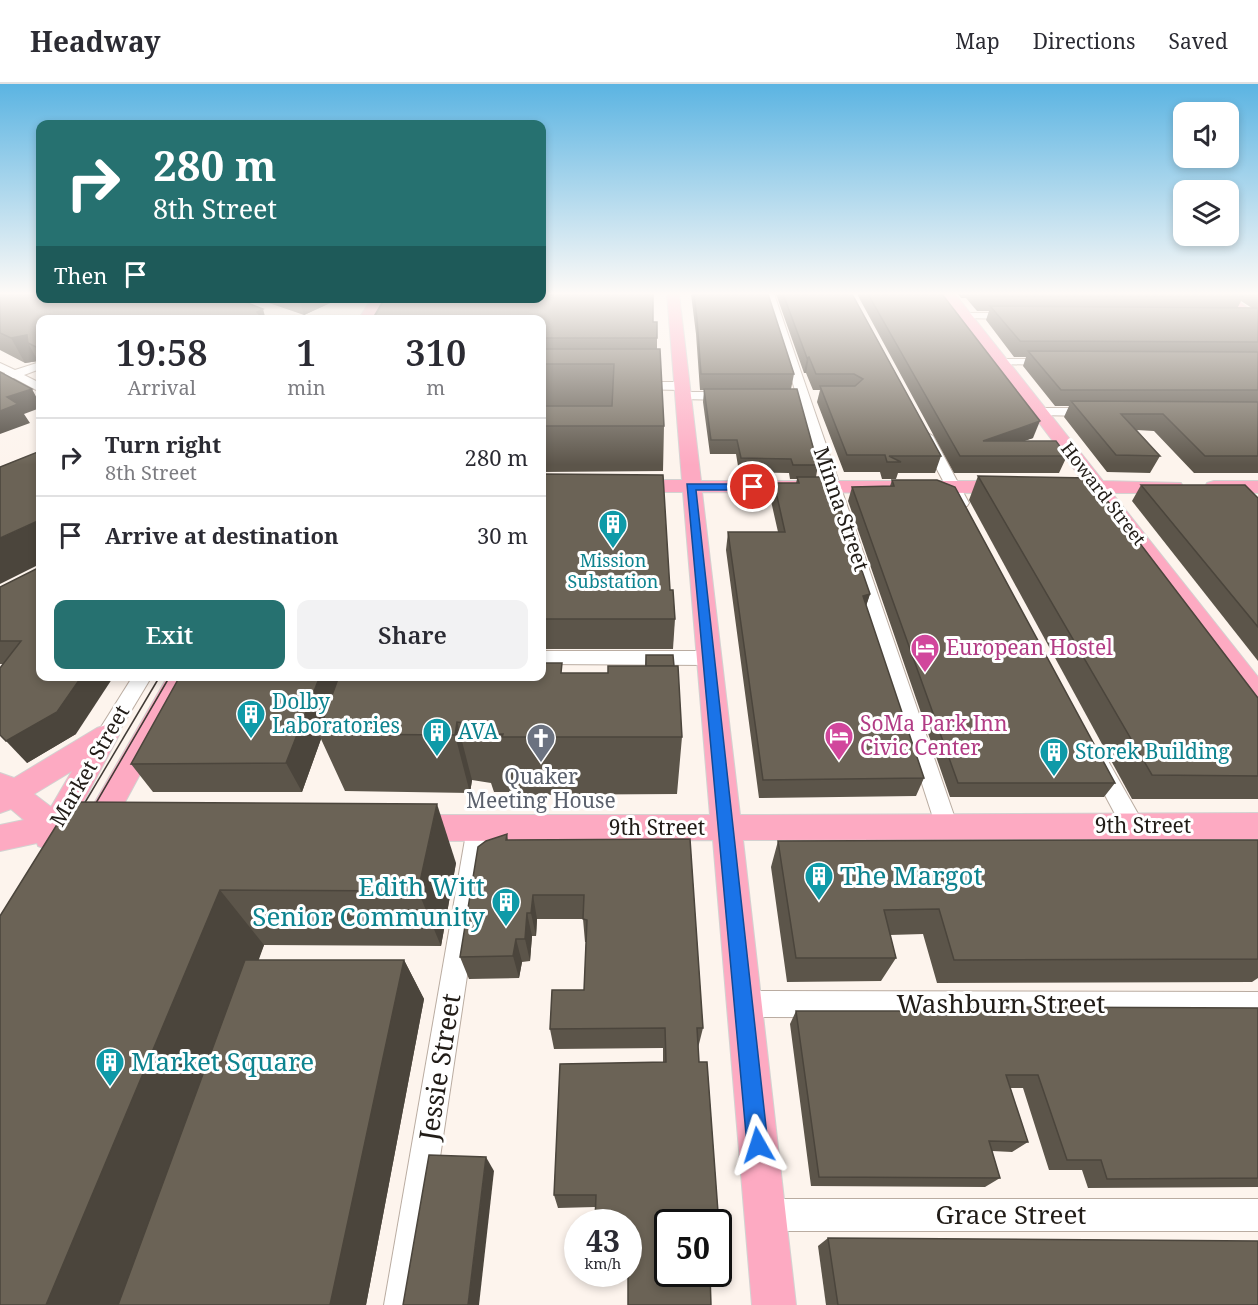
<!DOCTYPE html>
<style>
body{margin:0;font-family:"Noto Serif",serif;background:#f2f2f3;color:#2b2b33;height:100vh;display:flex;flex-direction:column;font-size:22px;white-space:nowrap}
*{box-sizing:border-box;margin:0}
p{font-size:20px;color:#7c7c81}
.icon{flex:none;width:33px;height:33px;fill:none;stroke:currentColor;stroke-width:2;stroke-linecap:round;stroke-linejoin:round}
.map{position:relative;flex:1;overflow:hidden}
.side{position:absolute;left:36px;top:231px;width:510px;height:366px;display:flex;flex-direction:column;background:#fff;border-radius:12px;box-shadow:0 3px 9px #0003}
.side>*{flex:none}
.top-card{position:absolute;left:36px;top:36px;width:510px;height:183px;border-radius:12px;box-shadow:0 3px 9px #0003;background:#267170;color:#fff;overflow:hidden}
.controls{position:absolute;left:1173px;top:18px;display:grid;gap:12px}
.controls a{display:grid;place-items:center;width:66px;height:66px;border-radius:12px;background:#fff;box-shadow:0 3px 9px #0003;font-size:30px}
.speed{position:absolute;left:564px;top:1125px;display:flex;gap:12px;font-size:30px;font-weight:700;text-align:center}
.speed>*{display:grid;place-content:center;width:78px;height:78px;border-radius:50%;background:#fff;box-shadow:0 3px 9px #0003;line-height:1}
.speed small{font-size:15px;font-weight:400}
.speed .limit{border:3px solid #111;border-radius:9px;background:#fff;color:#111}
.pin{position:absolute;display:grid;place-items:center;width:51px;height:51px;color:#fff;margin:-26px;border:3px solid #fff;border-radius:50%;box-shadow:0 2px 6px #0007}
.me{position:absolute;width:66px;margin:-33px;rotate:354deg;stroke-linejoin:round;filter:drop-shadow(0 0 4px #0008)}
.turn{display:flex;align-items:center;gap:21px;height:126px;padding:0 18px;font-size:27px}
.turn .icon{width:78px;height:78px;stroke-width:2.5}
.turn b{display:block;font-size:42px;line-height:51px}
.then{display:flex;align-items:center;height:57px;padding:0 18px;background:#0003;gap:12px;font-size:22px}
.eta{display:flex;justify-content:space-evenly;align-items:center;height:102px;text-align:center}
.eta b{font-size:36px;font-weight:600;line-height:42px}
.action{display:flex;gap:12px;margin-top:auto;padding:12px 18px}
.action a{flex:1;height:69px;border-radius:12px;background:#267170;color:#fff;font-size:24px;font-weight:600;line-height:69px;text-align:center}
.action a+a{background:#f2f2f3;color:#2b2b33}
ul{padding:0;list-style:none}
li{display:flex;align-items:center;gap:18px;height:78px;padding:0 18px;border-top:2px solid #e1e1e2}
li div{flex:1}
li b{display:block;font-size:22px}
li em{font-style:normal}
header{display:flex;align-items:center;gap:36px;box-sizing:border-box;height:84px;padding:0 30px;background:#fff;border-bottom:2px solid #e1e1e2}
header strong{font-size:28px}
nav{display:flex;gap:33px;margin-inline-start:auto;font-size:21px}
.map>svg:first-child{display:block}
</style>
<header>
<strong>Headway</strong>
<nav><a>Map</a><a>Directions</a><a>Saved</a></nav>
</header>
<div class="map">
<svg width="1258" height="1221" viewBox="0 0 1258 1221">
<rect width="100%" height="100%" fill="#fdf4ed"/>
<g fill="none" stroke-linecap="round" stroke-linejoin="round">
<g stroke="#baaca1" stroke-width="2">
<g id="minor">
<polygon points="764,210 774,210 958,743 955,750 947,753 939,750 936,743"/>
<polygon points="965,229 1013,229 1018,232 1013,235 961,234 960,232"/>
<polygon points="1001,275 1051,275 1057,278 1051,281 997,280 997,276"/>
<polygon points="40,278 40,285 24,291 40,299 40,308 14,294 5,295 5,289 0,287 0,279 15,286"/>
<polygon points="636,298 681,298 687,302 681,306 632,305 630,302"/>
<polygon points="683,308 728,308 734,312 728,316 679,315 677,312"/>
<polygon points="1040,324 1091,324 1097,328 1091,332 1036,331 1034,328"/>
<polygon points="926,348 933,352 969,419 967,422 962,423 955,419 919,352"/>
<polygon points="708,567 715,569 717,574 715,579 708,581 542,580 542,567"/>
<polygon points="133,592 152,592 113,657 106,659 99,657 96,651"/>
<polygon points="1100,673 1107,675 1141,735 1144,742 1141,749 1133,752 1125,749 1089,681 1093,675"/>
<polygon points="478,734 486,737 489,744 418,1221 384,1221 467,744 470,737"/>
<polygon points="743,907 1258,908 1258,934 743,933 733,930 730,920 733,910"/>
<polygon points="765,1115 1258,1115 1258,1147 765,1147 754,1142 749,1131 754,1120"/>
</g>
</g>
<g stroke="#d3d2d1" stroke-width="2">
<g id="major">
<polygon points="667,210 679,210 701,397 1009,397 1016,399 1018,403 1016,407 1009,409 702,408 740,731 1258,729 1258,755 743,756 796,1221 752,1221 713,756 410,757 399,753 395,744 399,735 410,731 710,731 683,408 629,408 622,406 620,402 622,398 629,396 682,396"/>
<polygon points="942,210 955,210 1103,397 1181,399 1183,403 1181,407 1174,409 1112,409 1258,593 1258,620 1249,618 1091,409 1057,407 1055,403 1057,399 1083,397"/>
<polygon points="1214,210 1228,210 1258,231 1258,241"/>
<polygon points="372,214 385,214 372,236 358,236"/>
<polygon points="1214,397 1258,397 1258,409 1207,407 1205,403 1207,399"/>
<path d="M168,592H193L104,757L93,761L82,755H64L60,762L49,766L38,762L37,759L0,767V741L24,736L11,725L0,729V689L14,694L97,644L106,641L115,644L119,651L77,730H88ZM72,687L51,723L34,710Z"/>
</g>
</g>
<use href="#minor" fill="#fff" fill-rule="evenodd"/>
<use href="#major" fill="#fdaac2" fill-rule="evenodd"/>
<g stroke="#403a35" stroke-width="1.5">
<polyline points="372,236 385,214"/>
<polyline points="89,731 170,592"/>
<polyline points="77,732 160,592"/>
</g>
</g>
<g fill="#5c554a" fill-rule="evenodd">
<polygon points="0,210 40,236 40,281 38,277 25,279 0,266"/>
<polygon points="691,210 768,210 794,290 791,305 818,381 816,393 825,399 870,510 866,522 924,694 916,712 759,714 726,466 728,448 778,448 771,417 774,399 796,399 797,395 790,395 789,389 739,388 736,370 710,370 703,318 704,306 700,306 696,250"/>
<polygon points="776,210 852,210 941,372 935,389 898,389 896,395 882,395 880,388 844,388 817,318 820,306 813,306 806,289 804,289"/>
<polygon points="857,210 944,210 943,212 1033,354 1023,357 1067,372 1059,389 954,389"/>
<path d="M958,210H1258V389H1194L1154,347L1137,346L1160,372L1150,389L1107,388L1064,333L1069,322H1055L1023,282L1026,273H1014L986,236L989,227H977L966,214H961ZM1241,217L1252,224L1238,223Z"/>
<polygon points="268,214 341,214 304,231 269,219"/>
<polygon points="542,236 657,238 657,265 664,342 663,387 542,388"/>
<polygon points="542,390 670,506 675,535 673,565 544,565 542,546"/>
<polygon points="978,392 1258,614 1258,715 1132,715 969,416"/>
<polygon points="892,396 1115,699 1104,713 950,713 848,417 852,403 890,402"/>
<polygon points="1141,401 1258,414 1258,577 1132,417"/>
<polygon points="0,503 76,650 27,679 3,580 0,580"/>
<polygon points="646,571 682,653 677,710 513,711 513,708 494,708 491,699 472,696 470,709 345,707 321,655 302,708 153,708 131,680 338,597 562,589 608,589 645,582"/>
<polygon points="71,718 456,779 441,862 264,861 258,876 404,876 424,915 366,1221 0,1221"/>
<polygon points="507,750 508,756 690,755 703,944 698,964 699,978 707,978 721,1169 718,1173 718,1138 668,1138 668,1190 710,1190 711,1221 628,1221 628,1138 595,1138 595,1123 558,1124 554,1111 560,980 663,978 663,964 554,965 550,945 552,906 584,906 586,858 585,858 583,835 537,835 536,852 532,852 530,877 522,878 519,894 469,895 460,873 478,763 486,757"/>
<polygon points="1258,756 1258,894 1252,898 937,899 923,850 890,851 896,874 881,897 787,898 771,783 778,757"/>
<polygon points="1258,924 1258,1103 1088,1104 1082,1086 1049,1086 1023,1004 1010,1004 1028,1058 1012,1068 992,1067 1000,1094 985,1103 811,1102 790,940 796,927 920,927"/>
<polygon points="828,1154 1258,1221 826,1221 818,1162"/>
</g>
<g fill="#4b453c">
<polygon points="299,214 341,214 304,231"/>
<polygon points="263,225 266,236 247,236 257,228"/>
<polygon points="27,251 28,259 38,277 25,279 11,254"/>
<polygon points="809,273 806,289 804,289 807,274"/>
<polygon points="32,305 40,320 40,324 24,330 30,339 0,350 0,327 7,313"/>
<polygon points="1040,337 1033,354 983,372 983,357"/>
<polygon points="40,436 40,480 0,500 0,454"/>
<polygon points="870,510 864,528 863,512"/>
<polygon points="82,592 114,592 76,650 27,679 6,657"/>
<polygon points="320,592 336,592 340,601 318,650 321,655 302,708 286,679"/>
<polygon points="457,638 472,696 470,709 455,651"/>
<polygon points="437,720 456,779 441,862 418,807"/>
<polygon points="220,806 264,861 136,1221 46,1221"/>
<polygon points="533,811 537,835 536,852 531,829"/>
<polygon points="527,829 532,852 530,877 525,855"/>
<polygon points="516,855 522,878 519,894 513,872"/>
<polygon points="404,876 424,915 366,1221 330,1221"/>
<polygon points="486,1073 494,1087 479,1221 468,1221"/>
</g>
<g fill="#6b6356" stroke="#4b453c" stroke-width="1.5">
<polygon points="0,210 40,210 40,214 235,214 263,225 257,228 260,231 247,236 40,236 40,265 28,259 27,251 11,254 0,249"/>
<polygon points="542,210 653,210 653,238 657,238 657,254 542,254 542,236 373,236 385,214 542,214"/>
<polygon points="694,210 768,210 794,290 701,290 697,235"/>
<polygon points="783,210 852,210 941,372 889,372 901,378 887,378 885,371 847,371 820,302 855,302 863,295 854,290 816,290 809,273 807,274"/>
<polygon points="868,210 942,210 1040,337 983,357 1056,357 1067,372 960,372"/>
<polygon points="980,210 1239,210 1243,213 982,212"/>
<polygon points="990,222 1258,224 1258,258 1020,257"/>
<polygon points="542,265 660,265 664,342 542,342 542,322 612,322 614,280 542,280"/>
<polygon points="1028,267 1258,268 1258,306 1061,306"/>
<polygon points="0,288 32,305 7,313 18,320 0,327"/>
<polygon points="704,305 797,305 818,381 793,381 791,375 741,374 737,356 711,356"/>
<polygon points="1071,317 1258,318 1258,372 1205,372 1163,330 1121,330 1160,372 1116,371"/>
<polygon points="40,367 40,436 0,454 0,383"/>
<polygon points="542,390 663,391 670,506 673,506 675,535 542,535 542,526 544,504 542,504"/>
<polygon points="978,392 1090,394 1258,614 1258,692 1152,691"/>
<polygon points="797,393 823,393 825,399 832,400 870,510 863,512 924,694 763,696 728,448 785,448 774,399 799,399"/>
<polygon points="892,396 937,396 955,403 1115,699 958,699 852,403 894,402"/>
<polygon points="1141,401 1245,401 1258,414 1258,543"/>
<polygon points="40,483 40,592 82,592 57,628 6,657 0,651 0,584 21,557 0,557 0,503"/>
<polygon points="646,571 673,571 674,582 646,582"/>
<polygon points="542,579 562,579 561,589 608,589 608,582 678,582 682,653 502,653 503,650 481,651 482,641 457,638 455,651 318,650 339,592 542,592"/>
<polygon points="180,592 320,592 286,679 131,680"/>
<polygon points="71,718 437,720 418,807 220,806 46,1221 0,1221 0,832"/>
<polygon points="507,750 506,756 690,755 703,944 697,944 699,978 707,978 721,1169 718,1169 718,1138 668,1138 668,1190 710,1190 711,1221 628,1221 628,1138 595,1138 596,1111 554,1111 560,980 666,978 665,944 550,945 552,906 584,906 587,836 583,835 584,811 533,811 531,829 527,829 525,855 516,855 513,872 460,873 478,763 486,757"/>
<polygon points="1132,756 1258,756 1258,875 954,876 939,825 884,826 896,874 796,874 778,757"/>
<polygon points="245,876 404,876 330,1221 118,1221"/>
<polygon points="985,923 1258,924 1258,1094 1107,1095 1101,1076 1067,1076 1038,991 1006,991 1028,1058 989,1057 1000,1094 819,1093 796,927 920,927"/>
<polygon points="429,1071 486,1073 468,1221 403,1221"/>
<polygon points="828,1154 1258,1157 1258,1221 838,1221"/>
</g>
<linearGradient id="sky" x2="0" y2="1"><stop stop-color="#5bb4e2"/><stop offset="0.55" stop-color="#fefaf7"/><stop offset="1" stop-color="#fefaf7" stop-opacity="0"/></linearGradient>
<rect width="1258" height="381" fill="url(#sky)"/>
<polygon fill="#1a73e8" stroke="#114b97" stroke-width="1.5" points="687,400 753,400 758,403 753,406 696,406 768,1061 765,1068 758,1071 750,1068 747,1061"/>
<defs>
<g id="building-pin" transform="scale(1.5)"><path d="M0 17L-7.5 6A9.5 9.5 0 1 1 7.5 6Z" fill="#0f9aa8" stroke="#fff"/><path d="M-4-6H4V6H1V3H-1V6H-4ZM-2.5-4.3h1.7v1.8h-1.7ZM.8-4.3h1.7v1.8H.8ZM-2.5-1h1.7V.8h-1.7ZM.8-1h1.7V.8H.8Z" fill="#fff"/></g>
<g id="hotel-pin" transform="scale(1.5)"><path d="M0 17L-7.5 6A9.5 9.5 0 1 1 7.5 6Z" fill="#d1479c" stroke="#fff"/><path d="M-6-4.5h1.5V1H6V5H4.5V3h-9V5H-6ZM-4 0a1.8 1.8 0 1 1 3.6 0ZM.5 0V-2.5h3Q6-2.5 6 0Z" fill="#fff"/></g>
<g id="church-pin" transform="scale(1.5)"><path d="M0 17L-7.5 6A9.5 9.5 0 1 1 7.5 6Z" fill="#6b7280" stroke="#fff"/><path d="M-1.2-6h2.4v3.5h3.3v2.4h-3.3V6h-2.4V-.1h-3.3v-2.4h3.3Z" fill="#fff"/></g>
</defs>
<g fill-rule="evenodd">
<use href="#building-pin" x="613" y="440"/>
<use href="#hotel-pin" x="925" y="564"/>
<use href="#building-pin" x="251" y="630"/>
<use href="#building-pin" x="437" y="648"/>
<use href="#hotel-pin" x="839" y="652"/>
<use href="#church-pin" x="541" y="654"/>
<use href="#building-pin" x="1054" y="668"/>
<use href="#building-pin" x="819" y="792"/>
<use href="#building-pin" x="506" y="818"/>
<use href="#building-pin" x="110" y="978"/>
</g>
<g text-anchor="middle" stroke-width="6" stroke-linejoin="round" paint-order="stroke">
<g font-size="18" fill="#211c17" stroke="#fff">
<text transform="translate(1103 410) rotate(52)" y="6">Howard Street</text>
</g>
<g font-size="18" fill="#0d838f" stroke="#fff">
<text x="613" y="483">Mission<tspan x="613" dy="21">Substation</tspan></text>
</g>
<g font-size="21" fill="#211c17" stroke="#fff">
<text transform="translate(841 425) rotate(71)" y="7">Minna Street</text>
<text transform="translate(90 682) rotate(-60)" y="7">Market Street</text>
<text x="1143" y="749">9th Street</text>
<text x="657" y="751">9th Street</text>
</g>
<g font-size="21" fill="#b23c85" stroke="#fff" text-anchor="start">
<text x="946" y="571">European Hostel</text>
<text x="860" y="647">SoMa Park Inn<tspan x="860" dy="24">Civic Center</tspan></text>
</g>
<g font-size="21" fill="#0d838f" stroke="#fff" text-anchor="start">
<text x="272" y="625">Dolby<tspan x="272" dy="24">Laboratories</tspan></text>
<text x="458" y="655">AVA</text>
<text x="1075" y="675">Storek Building</text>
</g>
<g font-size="21" fill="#5b616d" stroke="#fff">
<text x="541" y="700">Quaker<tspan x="541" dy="24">Meeting House</tspan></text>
</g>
<g font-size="26" fill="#0d838f" stroke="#fff" text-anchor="start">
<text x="840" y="801">The Margot</text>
<text x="485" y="812" text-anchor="end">Edith Witt<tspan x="485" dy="30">Senior Community</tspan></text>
<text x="131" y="987">Market Square</text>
</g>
<g font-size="26" fill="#211c17" stroke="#fff">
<text x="1001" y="929">Washburn Street</text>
<text transform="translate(440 983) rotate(-81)" y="9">Jessie Street</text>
<text x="1011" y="1140">Grace Street</text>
</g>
</g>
</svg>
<div class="controls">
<a><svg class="icon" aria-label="sound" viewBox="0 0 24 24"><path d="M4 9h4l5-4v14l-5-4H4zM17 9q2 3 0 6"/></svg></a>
<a><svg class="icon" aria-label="layers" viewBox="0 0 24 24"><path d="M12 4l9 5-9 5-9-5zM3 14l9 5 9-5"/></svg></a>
</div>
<div class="speed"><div>43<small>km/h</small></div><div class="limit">50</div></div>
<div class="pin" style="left:753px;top:403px;background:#d93025"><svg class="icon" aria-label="arrive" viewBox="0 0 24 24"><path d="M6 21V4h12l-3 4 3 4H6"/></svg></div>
<svg class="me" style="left:758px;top:1061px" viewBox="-20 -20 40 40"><path d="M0-17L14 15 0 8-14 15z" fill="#1a73e8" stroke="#fff" stroke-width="4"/></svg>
<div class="top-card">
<div class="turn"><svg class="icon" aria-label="right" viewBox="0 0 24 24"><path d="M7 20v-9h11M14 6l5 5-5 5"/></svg><div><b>280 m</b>8th Street</div></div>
<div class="then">Then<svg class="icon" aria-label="arrive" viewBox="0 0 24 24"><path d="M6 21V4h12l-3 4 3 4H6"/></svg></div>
</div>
<section class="side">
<div class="eta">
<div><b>19:58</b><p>Arrival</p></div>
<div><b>1</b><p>min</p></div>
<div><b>310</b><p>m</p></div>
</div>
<ul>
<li><svg class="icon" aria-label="right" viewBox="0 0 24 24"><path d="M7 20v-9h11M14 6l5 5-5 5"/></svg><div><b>Turn right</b><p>8th Street</p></div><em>280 m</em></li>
<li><svg class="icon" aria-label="arrive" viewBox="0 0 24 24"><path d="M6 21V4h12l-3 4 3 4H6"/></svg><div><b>Arrive at destination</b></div><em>30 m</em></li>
</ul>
<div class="action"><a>Exit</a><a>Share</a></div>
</section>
</div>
